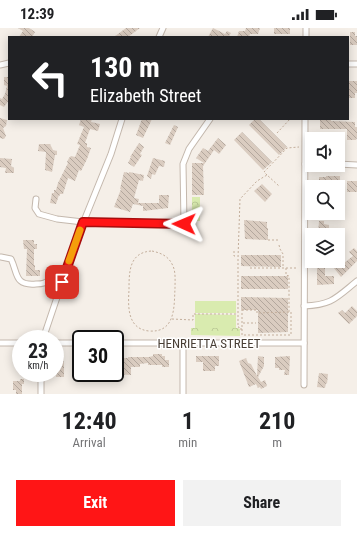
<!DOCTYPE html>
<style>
body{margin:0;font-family:"Roboto Condensed",sans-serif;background:#f2f2f2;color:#202124;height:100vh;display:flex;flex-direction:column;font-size:15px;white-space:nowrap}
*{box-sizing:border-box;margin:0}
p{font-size:13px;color:#757577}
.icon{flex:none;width:22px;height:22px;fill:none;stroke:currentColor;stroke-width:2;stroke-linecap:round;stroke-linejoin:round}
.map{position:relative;height:366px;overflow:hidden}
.drawer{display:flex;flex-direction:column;background:#fff;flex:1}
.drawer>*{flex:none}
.top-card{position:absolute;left:8px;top:8px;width:341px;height:84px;border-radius:0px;box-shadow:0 2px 10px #0003;background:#202124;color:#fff;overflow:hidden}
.fabs{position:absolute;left:305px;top:104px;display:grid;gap:8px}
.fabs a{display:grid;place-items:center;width:40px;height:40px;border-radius:0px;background:#fff;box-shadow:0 2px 10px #0003;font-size:20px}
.speed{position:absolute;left:12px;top:302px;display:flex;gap:8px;font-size:20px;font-weight:700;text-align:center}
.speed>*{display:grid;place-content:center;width:52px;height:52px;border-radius:50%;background:#fff;box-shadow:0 2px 10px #0003;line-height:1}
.speed small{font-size:10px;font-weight:400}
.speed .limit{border:2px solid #111;border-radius:6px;background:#fff;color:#111}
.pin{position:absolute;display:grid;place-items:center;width:34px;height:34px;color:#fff;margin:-17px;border-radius:8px;box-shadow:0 2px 6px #0006}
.me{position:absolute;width:44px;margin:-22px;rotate:271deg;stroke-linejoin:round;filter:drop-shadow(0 0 3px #0008)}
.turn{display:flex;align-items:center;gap:14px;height:84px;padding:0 16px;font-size:18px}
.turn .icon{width:52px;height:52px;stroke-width:2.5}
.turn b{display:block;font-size:28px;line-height:34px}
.eta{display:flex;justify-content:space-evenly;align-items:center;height:68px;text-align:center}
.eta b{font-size:24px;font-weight:700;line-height:28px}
.action{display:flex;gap:8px;margin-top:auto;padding:8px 16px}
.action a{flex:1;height:46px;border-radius:0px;background:#ff1516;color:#fff;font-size:16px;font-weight:700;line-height:46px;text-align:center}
.action a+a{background:#f2f2f2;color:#202124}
.status{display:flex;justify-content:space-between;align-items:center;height:28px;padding:0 20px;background:#fff;direction:ltr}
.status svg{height:11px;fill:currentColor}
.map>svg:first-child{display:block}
</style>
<div class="status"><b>12:39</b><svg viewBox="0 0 49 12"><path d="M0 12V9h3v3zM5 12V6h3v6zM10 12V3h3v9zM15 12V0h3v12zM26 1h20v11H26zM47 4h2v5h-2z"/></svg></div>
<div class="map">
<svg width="357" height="366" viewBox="0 0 357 366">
<defs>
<pattern id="park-crowns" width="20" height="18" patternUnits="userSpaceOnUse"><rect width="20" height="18" fill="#d9ebaf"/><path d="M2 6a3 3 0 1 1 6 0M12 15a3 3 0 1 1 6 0" fill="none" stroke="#bccb97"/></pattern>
<pattern id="building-back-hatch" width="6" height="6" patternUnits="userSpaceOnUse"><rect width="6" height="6" fill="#daccc0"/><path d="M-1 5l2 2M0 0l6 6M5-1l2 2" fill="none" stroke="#b3a79d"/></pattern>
</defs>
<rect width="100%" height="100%" fill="#f5efe8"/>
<g fill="#d9ebaf">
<rect x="195" y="273" width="41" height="12"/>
<polygon points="195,286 236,287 236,300 195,300"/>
</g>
<g fill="url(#park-crowns)">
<rect x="192" y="169" width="8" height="24"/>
<polygon points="191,300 238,300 240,301 240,308 191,307"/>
</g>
<g fill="url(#building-back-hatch)">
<polygon points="18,0 29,0 35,4 32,9 19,9 23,3"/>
<polygon points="126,0 140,0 128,9 114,9"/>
<polygon points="213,0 225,6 227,3 231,5 229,8 230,9 208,9"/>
<polygon points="246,0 260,0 258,6 250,6 249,9 237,9 239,3 245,3"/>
<rect x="274" y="0" width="16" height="6"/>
<polygon points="350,4 355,4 355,8 357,8 357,17 350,17"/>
<polygon points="4,49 9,49 9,72 4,79 0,77 0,70 2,71 5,66 7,58 4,57"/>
<polygon points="348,53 357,53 357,65 355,65 355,70 348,70"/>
<polygon points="0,90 7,92 6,98 3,100 6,108 4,111 0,110"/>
<polygon points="81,91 92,91 91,94 100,96 98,103 90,101 85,115 87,115 87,119 91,120 87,131 81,143 79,142 75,153 68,150 63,166 60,166 60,168 59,167 56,176 50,175 52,165 54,165 54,162 56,162 58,155 68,135 67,134 69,130 71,128 75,129 80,117 77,116 84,99 79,97"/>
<polygon points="142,91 152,91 143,110 136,107"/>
<polygon points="255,91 259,91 287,119 279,127 249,97"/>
<polygon points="320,91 331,91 331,93 355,94 355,99 357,99 357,110 356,112 347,112 347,101 320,101"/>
<polygon points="174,97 178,99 170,117 165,115"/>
<polygon points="242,104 272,134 263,142 234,112"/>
<polygon points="218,110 226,117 219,126 214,122 203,138 204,167 192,167 192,135 204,135 196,130 203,120 208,123"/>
<polygon points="139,115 144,119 140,126 142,127 134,139 128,135 131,129 130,129"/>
<polygon points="39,116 50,116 53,122 57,123 57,127 55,127 52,144 45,142 46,124 38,123"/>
<polygon points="0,130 12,131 11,138 14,140 14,145 5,145 6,140 0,139"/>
<polygon points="153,130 165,133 164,139 159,138 155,147 152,146 151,151 147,148"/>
<polygon points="124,144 129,145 129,144 144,147 143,153 139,152 134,170 139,171 138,175 159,175 159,167 169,167 168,180 143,183 143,178 133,176 130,184 114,179 121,161 120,161"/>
<polygon points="326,148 340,148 340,154 337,154 337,159 319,158 319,149 326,149"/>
<rect x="347" y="153" width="10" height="11"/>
<polygon points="262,156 272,166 265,174 254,163"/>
<polygon points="244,192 267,194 267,200 268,200 268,212 245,211"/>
<polygon points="319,193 324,193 324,196 329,197 329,202 327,203 327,207 318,207"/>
<polygon points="23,212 34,212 34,216 37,216 37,221 34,221 34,237 35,237 35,242 40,242 40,248 26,248 27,221 24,221"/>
<polygon points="354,220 357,223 357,233 341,249 330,235 333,233 338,233 338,228 344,235 353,228 349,224"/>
<polygon points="241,227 281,227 281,239 241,238"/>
<polygon points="317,235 325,235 325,248 334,248 334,256 317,257"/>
<rect x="241" y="248" width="47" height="13"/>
<polygon points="241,269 288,270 288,304 258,305 258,282 241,282"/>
<polygon points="352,278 357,283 357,288 349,296 338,285 342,282 345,285"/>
<polygon points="153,326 162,326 162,328 165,328 165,332 169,332 169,339 162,339 162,337 148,337 148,335 140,336 140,339 131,339 131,347 115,346 115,329 119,329 119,330 128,330 128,329 149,329 153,328"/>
<polygon points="55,327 64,327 64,349 56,349"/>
<polygon points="196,328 219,328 219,338 215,338 215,343 203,343 203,334 196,334"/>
<polygon points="258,328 264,329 264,338 258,349 261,354 265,352 267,358 261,361 260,359 258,360 256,356 249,359 239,333 246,330 248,335 251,336 257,348"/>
<polygon points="290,328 289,347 284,347 285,342 279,342 279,340 275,340 275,329"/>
<polygon points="319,345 328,346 327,356 326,355 325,360 317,359"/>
<polygon points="20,351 24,351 24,356 22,356 22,366 16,366 16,362 13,362 13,353 20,353"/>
</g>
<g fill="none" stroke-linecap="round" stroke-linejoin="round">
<g stroke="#c4b8ad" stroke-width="7">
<g id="minor">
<polyline points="159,9 163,0"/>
<polyline points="306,9 306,0"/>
<polyline points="348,36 357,36"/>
<polyline points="0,37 9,35"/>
<polyline points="305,136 312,136"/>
<polyline points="338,136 357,137"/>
<polyline points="36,171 35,180 39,186 57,191 83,194 184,196 183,136 189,121 210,91"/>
<path d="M1,229L11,231C18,245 14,258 36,256C43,256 46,255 50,251L62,254"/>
<path d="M304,278C332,277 336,270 357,253"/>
<polyline points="43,311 77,210 111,126 122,91"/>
<polyline points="0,315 21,315"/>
<polyline points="55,315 81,315"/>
<polyline points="115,315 304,315"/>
<polyline points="304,357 305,91"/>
<polyline points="41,366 41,345"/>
<polyline points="183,366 183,315"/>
</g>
</g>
<g stroke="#c3ae9b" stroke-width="1" stroke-dasharray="2 2" stroke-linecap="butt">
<polyline points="277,105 290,91"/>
<polyline points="267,147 264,144 287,120 299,119"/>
<polyline points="268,212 279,212"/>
<polyline points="279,217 280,221 283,226 283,240"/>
<path d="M152,223C161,225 168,228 172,236C176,243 175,252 175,260C174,278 176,305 149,303C127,301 128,278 129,262C129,244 129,224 152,223Z"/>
<polyline points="234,223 234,228 237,228"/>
<polyline points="250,240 297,240"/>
<polyline points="286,240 286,247 289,248 289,284"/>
<polygon points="242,282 257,282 257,285 291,284 291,307 242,307"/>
<polyline points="172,291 193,292 193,286 237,286"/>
<polyline points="243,295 256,295"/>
<polyline points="242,301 239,301 239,299 238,299 238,230 240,171 257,153 267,147 279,158"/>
</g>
<use href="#minor" stroke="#fff" stroke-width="5"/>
</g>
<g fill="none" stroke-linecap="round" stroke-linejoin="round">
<g stroke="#a60e0e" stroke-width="10">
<polyline id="route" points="62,254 83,194 184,196"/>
</g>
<use href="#route" stroke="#ff1516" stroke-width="7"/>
<polyline stroke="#f59e0b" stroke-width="7" points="69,233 80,202"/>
</g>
<g text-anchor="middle" stroke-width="3" stroke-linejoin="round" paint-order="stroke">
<g font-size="13" fill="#493f36" stroke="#fff">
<text x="209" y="320">HENRIETTA STREET</text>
</g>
</g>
</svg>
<div class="fabs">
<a><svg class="icon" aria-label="sound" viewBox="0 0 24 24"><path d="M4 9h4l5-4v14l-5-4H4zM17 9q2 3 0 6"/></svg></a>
<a><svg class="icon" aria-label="search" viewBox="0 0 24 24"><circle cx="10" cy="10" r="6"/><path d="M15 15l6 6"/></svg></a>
<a><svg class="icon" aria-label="layers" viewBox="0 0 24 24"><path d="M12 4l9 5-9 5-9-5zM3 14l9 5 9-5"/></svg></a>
</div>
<div class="speed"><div>23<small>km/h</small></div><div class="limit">30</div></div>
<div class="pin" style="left:62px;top:254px;background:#d93025"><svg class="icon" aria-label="arrive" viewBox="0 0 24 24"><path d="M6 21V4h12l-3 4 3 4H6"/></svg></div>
<svg class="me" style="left:184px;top:196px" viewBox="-20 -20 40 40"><path d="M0-17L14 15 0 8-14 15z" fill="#ff1516" stroke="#fff" stroke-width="4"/></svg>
<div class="top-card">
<div class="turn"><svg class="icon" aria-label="left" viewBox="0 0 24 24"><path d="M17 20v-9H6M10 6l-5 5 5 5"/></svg><div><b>130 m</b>Elizabeth Street</div></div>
</div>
</div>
<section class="drawer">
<div class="eta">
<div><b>12:40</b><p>Arrival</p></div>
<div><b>1</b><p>min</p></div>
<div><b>210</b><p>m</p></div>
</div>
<div class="action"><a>Exit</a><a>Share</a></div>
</section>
